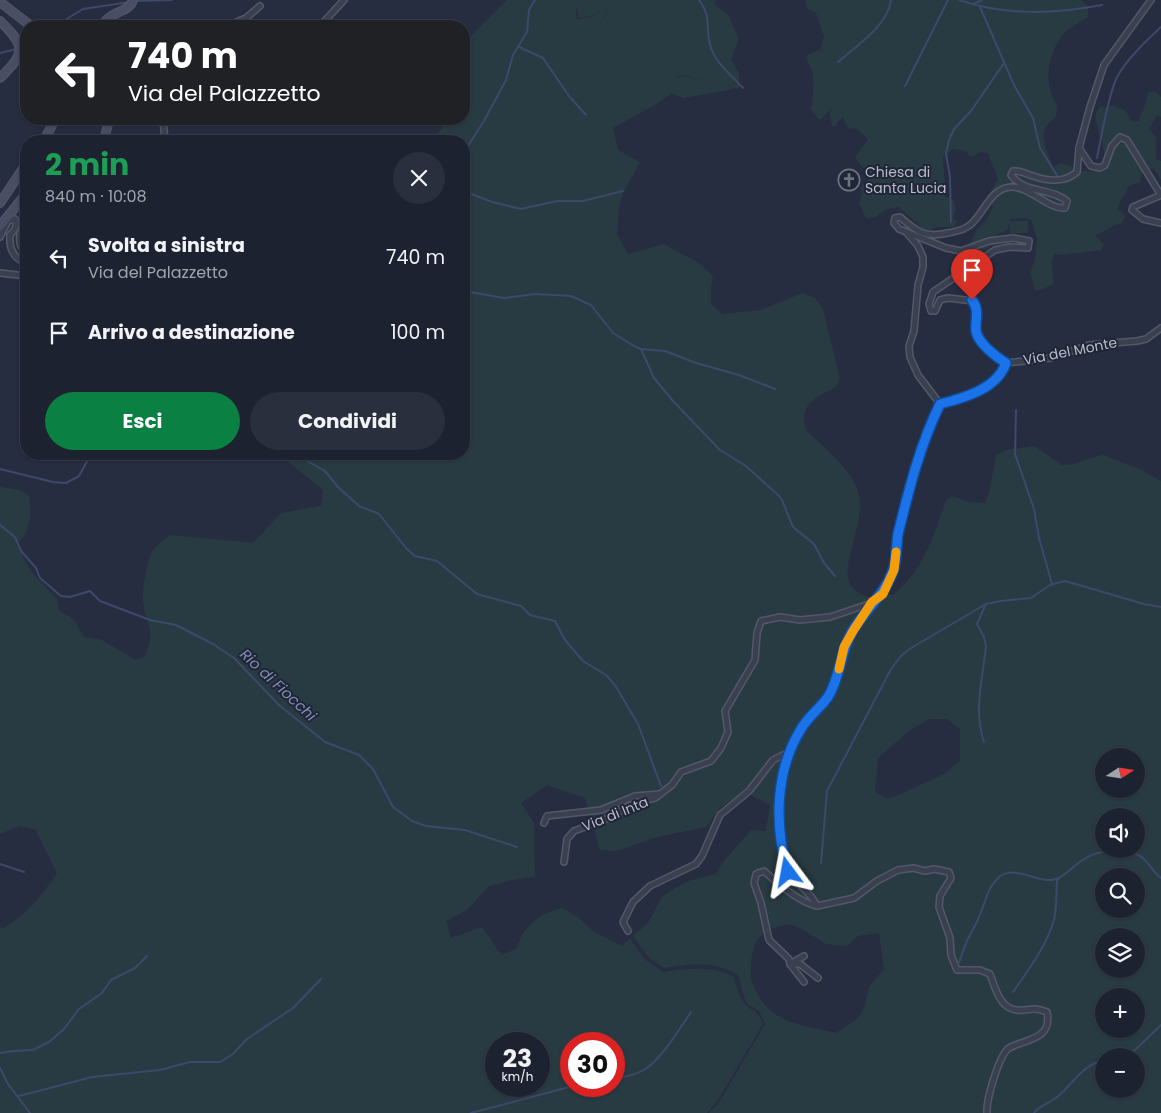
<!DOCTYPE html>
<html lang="it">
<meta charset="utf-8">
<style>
body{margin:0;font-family:Poppins,sans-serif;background:#2a2f3d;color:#f1f3f6;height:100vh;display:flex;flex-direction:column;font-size:19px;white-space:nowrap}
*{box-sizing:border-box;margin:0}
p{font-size:16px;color:#a0a4ab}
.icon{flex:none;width:28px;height:28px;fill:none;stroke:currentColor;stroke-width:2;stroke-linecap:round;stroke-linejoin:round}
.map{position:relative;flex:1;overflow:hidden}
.panel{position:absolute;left:20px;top:135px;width:450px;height:325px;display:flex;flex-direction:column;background:#1d2231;border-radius:20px;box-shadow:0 1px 4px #0004,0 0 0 1px #3b3f4d}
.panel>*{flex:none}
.top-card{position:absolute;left:20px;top:20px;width:450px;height:105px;border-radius:20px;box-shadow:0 1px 4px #0004,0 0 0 1px #3b3f4d;background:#202124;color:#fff;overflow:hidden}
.needle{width:32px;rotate:78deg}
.fabs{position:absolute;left:1095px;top:748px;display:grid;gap:10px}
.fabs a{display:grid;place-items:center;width:50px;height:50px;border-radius:50%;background:#1d2231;box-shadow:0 1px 4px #0004,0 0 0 1px #3b3f4d;font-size:25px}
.speed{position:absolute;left:485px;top:1032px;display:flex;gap:10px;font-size:25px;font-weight:700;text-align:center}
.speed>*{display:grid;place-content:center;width:65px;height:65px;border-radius:50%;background:#1d2231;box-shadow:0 1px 4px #0004,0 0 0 1px #3b3f4d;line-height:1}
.speed small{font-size:12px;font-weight:400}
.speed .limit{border:8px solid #d22;background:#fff;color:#111}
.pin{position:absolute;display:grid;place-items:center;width:42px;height:42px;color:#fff;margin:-51px -21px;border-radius:50% 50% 50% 0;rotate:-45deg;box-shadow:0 0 5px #0007}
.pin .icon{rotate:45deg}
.me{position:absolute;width:55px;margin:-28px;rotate:347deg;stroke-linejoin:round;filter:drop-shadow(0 0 4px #0008)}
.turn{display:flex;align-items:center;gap:18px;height:105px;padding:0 25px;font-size:22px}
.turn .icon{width:65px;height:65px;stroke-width:2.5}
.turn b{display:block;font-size:35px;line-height:42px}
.round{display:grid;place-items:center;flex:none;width:52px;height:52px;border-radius:26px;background:#2a2f3d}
.headline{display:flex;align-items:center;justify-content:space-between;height:85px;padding:0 25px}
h1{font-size:30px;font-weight:700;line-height:38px;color:#1e9e55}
.button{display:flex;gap:10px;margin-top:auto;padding:10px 25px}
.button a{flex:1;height:58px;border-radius:30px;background:#0b8043;color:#fff;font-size:20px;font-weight:700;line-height:58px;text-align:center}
.button a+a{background:#2a2f3d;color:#f1f3f6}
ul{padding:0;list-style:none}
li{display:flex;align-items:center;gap:15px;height:75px;padding:0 25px}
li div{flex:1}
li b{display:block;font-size:19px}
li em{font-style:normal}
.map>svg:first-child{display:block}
</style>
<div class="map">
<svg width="1161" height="1113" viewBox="0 0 1161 1113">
<rect width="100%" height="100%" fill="#272d41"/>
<g fill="#293b42" fill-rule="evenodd">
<path d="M507,0H582C577,7 574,10 577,19L590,17L602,10L607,12L597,26L608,12L602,10L590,16L578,18L577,8L582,0H714L715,5L728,15L739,39L731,59L739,74L740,87L734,89C718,81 701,81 685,75L679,77L675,75L679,78L685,76C697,80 702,79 713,82C722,84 731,89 740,88L683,98L672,93L658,103L613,128L618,150L640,162L623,193L619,207L617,234L628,254L664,244C683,256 699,259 713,277L711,286V304L722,314L761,310L803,293L815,298L823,309L840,378L836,387C817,396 796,406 807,431C824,448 854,471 859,495C868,531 819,590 875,598L870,600L842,646L835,674L826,695L799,726L787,751L772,759L748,790L721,807L706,827L657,837L616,851L600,850L585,798L547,785L521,803L534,823L535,877L513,880L489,886L467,910L446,921L451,938L482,927L501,955L516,949C525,925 537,915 562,908L578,917L594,932L622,946L630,939L646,960L663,972C689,969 711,965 734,977C736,985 739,997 745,1004C753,1013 756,1007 763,1024L718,1100L707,1113H0V927L3,928C29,914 40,897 57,873L35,829L19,826L0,834V487L20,490L29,496C31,514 32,532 16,544L32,573L57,599L59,610L74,620L84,637L102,640L135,660L144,657C158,627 146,628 143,601C142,592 147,562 151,554C154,547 164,540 170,535L253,543L281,513L321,506L323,490L279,454H464V141H432L444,125V119H464V43ZM496,1044H539V1086H496ZM571,1044H614V1086H571Z"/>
<path d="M805,0H1081L1088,6V17C1080,22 1068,28 1062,36C1047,56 1043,82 1057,105L1056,117C1034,131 1047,147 1053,168L1060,163L1084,171L1104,172L1105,156L1096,119V112L1101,106L1106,109L1112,105L1126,111L1132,122L1139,121C1142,111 1147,103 1148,92H1155L1161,97V117L1157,115L1149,129L1156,137V159L1161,161V180L1154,168L1142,172L1140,182L1128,187C1125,196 1118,202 1117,211H1121L1125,217L1121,223C1111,225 1105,232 1095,235L1104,245L1101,250L1059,255L1054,253L1052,263L1053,284L1041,290H1035L1030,272L1035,261L1037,239L1031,220L1025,218L1010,219V221H1028V233H1010L1009,223L1007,230L997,234L996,244C986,248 976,257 965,256L977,229L987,219L993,207L988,196L998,179L988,153L980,152L971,157L966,151L953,149L943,157C943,171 946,183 945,197L953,200L956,209L953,219L958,221L953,227H936L930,230L922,228L899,207L886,209L875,217L866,218L859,203L863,192L860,188L871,177L855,158L868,139L858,129L848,128L843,117L838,121L836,126H832L830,113L832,108L821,119H818L811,109C813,100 815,80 812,71C810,64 806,63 807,55L820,50L824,37L816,13L808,9Z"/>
<path d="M1034,446L1062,465L1073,464L1102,455L1137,468L1161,481V1113H709L720,1101L765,1024L759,1011L746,1003L738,975C712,960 692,964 664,968L648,957L633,936L648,923L662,897L672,890L688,881L716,874C725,857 739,845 751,830L766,831L770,805L751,795V791L774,762L791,753L803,728L830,698L846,647L855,632L884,594L893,595C923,571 934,536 946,500L952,496L968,502L985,503L990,489L996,455L1007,450ZM929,719H947L960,729V761L944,774L894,797L887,799L875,792L878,758L910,730ZM1104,756H1136V789H1104ZM1104,816H1136V849H1104ZM1104,876H1136V909H1104ZM790,924L804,930L826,944L847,946L858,936L879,933L884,969L869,987L865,1005L859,1018L836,1033C813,1027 782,1025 766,1006C761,1000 752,986 751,979C750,968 751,946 759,938C767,929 778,926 790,924ZM1104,936H1136V969H1104ZM1104,996H1136V1029H1104ZM1104,1056H1136V1089H1104Z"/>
</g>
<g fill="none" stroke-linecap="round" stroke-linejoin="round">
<g stroke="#3d486a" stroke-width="2">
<path d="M699,0C713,18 704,28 711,48C716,63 732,76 743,88"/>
<path d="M959,0C1006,16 1054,14 1102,5"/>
<polyline points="134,1 172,0"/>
<polyline points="973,4 982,0"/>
<polyline points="980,7 1014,85 1033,118 1040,148 1058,177"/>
<polyline points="55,26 83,9 130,2"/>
<polyline points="519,47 543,58 569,96 586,115"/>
<polyline points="0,53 17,49"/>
<path d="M838,62C857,45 888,26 891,0"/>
<polyline points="905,86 948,0"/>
<polyline points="464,152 484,121 506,80 513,55 527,32 529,10 535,0"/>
<path d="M1097,158C1102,134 1107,99 1117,77C1127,59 1146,41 1161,27"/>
<polyline points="464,191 492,202 521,209 557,201 583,201 623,191"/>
<polyline points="951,222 950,177 946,154 949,140 954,129 971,111 1004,63"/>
<polyline points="464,291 504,298 535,294 571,296 591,305 613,333 634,346 641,349 665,351 696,363 739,375 775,389"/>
<polyline points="641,349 654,378 673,401 720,450 746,466 779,496 782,500 793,527 814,544 824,563 835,576"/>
<polyline points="1016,410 1015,454 1034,509 1039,538 1052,584"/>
<polyline points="295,454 325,471 338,487 359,506 379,514 406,548 415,556 437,561 477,594 521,606 530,615 555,621 565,640 583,661 606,675 615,685 638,724 661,786"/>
<polyline points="0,469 53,482 66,483 79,476 91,454"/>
<polyline points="0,525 15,537 21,551 36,568 40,578 61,596 70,597 90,591 100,601 150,620 176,625 213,644 234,658 279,705 325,742 359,755 373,769 393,807 412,821 426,826 465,830 517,847"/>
<path d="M984,742C973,710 983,678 986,646L984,637L977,624L986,604"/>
<polyline points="821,863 827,791 891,669 901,656 911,648 986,604 1001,601 1031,598 1050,585 1065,581 1144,604 1161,607"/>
<polyline points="0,864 24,872"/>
<path d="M959,962C962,955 964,948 967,941C971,932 976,925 979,917C985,904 987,889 997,879C1012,863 1035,882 1052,880C1064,878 1072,867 1081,861C1097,850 1123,846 1140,856C1148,861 1153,872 1161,878"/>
<path d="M1013,992C1029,969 1046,947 1054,920C1057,908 1056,894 1057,881L1059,878"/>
<polyline points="0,1053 14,1051 33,1050 49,1042 64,1029 79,1009 102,993 111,980 135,968 147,956"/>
<polyline points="1119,1056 1135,1050 1161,1025"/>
<polyline points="0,1068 8,1084 30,1113"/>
<path d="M614,1079C624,1077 635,1075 644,1070C660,1061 681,1027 691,1012"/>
<polyline points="19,1096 92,1077 160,1070 190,1062 220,1062 233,1054 247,1039 293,1008 321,979"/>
<polyline points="471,1113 573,1086"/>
<path d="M1034,1113C1040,1105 1050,1103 1057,1097C1073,1084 1082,1065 1104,1060"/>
</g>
<g stroke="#535868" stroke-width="8">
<g id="street">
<polyline points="227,26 246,18 260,6"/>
<polyline points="320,26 344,0"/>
<polyline points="163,119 165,141"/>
<polyline points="1079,148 1091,166 1100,168 1105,165 1112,146 1120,137 1127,140 1159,192 1159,196 1133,207 1132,210 1143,219 1161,223"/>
<polyline points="906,232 918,246 923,257 923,267 918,285 914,331 909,346 910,357 918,375 940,404"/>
<path d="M26,233L24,231L20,233C19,240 20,248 26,252"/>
<path d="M0,237L8,221L15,219C18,225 14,231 10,235C9,248 13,259 26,262"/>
<polyline points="0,273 26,276"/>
<polyline points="1006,363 1051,358 1089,345 1137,341 1146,339 1161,328"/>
<polyline points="544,823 547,816 601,810 635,796 660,794"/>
<polyline points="564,862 567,839 574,831 604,820 637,802 655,798 672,785 681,772 711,761 721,748 728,732 725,711 755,660 757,633 761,621 780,617 800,620 830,617 872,603"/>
<path d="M817,906C800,903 777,883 764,871L756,874L754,883L761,903L769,940L789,959L790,964H800L818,978"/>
<polyline points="628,931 623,922 633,902 650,886 696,864 702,856 720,815 749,791 773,760 789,752"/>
<polyline points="804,982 790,964 804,956"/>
<path d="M987,1113C986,1100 999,1055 1009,1048C1025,1039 1053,1040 1047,1012C1038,1008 1033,1009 1024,1010C1001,1013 996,991 990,974L980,970H957L951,955L950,938L939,907L940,896L951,878L949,872L934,869L925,871L913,868L898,870L877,881L854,898L817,906C810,890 794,883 788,871C784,865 784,856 782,849C776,810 779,763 801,728C808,717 821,708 828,697C841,676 841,651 854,630C867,609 886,594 893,571C897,559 896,546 899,534C909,489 920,445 940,404C965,399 997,389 1006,363L991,352L976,332L977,316L974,301L948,298L940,300L935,311H931L929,304L933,292L995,250L1010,247L1028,248L1029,241L1013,238L989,241L961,251L946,248L899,229L894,223L895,218L900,217C917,232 925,238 948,233C956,231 963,231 970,225C984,214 990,188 1011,187C1029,186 1049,210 1065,208L1067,201C1052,188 1023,193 1011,175L1013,171C1022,170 1025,174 1033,176C1047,181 1065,183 1077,172L1079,148L1090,107L1104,65L1151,0"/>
</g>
</g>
<g stroke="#535868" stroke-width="10">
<g id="secondary">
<polyline points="0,2 31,26"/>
<path d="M0,21C27,47 25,53 0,78"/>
<path d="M103,26C108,11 130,13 133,0"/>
<polyline points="44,141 55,119"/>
<polyline points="104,141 109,119"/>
<polyline points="0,203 26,164"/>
<polyline points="0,226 26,194"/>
</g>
</g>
<use href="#street" stroke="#3b4051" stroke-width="5"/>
<use href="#secondary" stroke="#494e64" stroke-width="8"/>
</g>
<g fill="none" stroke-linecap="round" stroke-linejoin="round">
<g stroke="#114b97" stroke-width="12">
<path id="route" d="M788,872C774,826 775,771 801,729C808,717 820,708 828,697C841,676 840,651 853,630C866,609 885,594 893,571C897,560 896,546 898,534C909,489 920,445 940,404C964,398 997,389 1006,363C996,357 978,343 976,331C975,320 980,310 972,300"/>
</g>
<use href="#route" stroke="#1a73e8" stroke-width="9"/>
<polyline stroke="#f59e0b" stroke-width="9" points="839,669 844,647 853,631 872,602 883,594 894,570 896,552"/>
</g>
<defs>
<g id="church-ring" transform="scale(1.125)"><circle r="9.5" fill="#202537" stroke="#6b7280" stroke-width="1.5"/><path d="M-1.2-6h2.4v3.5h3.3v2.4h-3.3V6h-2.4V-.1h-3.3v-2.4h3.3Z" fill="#6b7280"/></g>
</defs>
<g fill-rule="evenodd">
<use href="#church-ring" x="849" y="180"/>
</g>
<g text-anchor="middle" stroke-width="4" stroke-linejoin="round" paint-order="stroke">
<g font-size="14" fill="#b8bccb" stroke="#202537" text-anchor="start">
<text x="865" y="177">Chiesa di<tspan x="865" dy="16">Santa Lucia</tspan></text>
</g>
<g font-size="14" fill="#b8bccb" stroke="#202537">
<text transform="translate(1070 351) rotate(-11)" y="5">Via del Monte</text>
<text transform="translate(615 814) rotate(-22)" y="5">Via di Inta</text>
</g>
<g font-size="15" font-style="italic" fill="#808db2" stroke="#202537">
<text transform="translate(278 685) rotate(43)" y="5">Rio di Fiocchi</text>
</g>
</g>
</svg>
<div class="fabs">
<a><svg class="needle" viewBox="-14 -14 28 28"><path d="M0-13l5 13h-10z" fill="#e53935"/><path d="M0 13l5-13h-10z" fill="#a0a4ab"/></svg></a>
<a><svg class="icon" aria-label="sound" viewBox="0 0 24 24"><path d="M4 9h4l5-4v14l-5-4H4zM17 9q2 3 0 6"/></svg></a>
<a><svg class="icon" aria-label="search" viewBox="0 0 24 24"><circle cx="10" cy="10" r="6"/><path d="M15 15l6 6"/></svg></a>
<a><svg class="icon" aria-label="layers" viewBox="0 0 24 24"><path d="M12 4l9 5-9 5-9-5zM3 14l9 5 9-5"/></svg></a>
<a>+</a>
<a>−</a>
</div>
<div class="speed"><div>23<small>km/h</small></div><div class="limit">30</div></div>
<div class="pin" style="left:972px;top:300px;background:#d93025"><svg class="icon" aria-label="arrive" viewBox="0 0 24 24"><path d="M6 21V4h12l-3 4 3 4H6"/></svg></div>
<svg class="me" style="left:788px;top:872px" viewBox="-20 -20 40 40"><path d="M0-17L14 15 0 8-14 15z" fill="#1a73e8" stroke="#fff" stroke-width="4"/></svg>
<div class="top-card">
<div class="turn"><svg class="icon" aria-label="left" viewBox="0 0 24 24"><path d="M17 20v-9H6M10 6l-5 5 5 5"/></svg><div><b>740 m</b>Via del Palazzetto</div></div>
</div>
<section class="panel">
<div class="headline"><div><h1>2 min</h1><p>840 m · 10:08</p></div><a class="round"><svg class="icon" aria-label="close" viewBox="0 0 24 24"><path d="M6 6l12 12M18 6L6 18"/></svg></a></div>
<ul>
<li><svg class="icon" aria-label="left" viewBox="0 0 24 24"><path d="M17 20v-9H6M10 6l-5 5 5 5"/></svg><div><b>Svolta a sinistra</b><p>Via del Palazzetto</p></div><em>740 m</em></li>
<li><svg class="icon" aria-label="arrive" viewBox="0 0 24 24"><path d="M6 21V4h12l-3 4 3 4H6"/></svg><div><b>Arrivo a destinazione</b></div><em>100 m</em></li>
</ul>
<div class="button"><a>Esci</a><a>Condividi</a></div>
</section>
</div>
